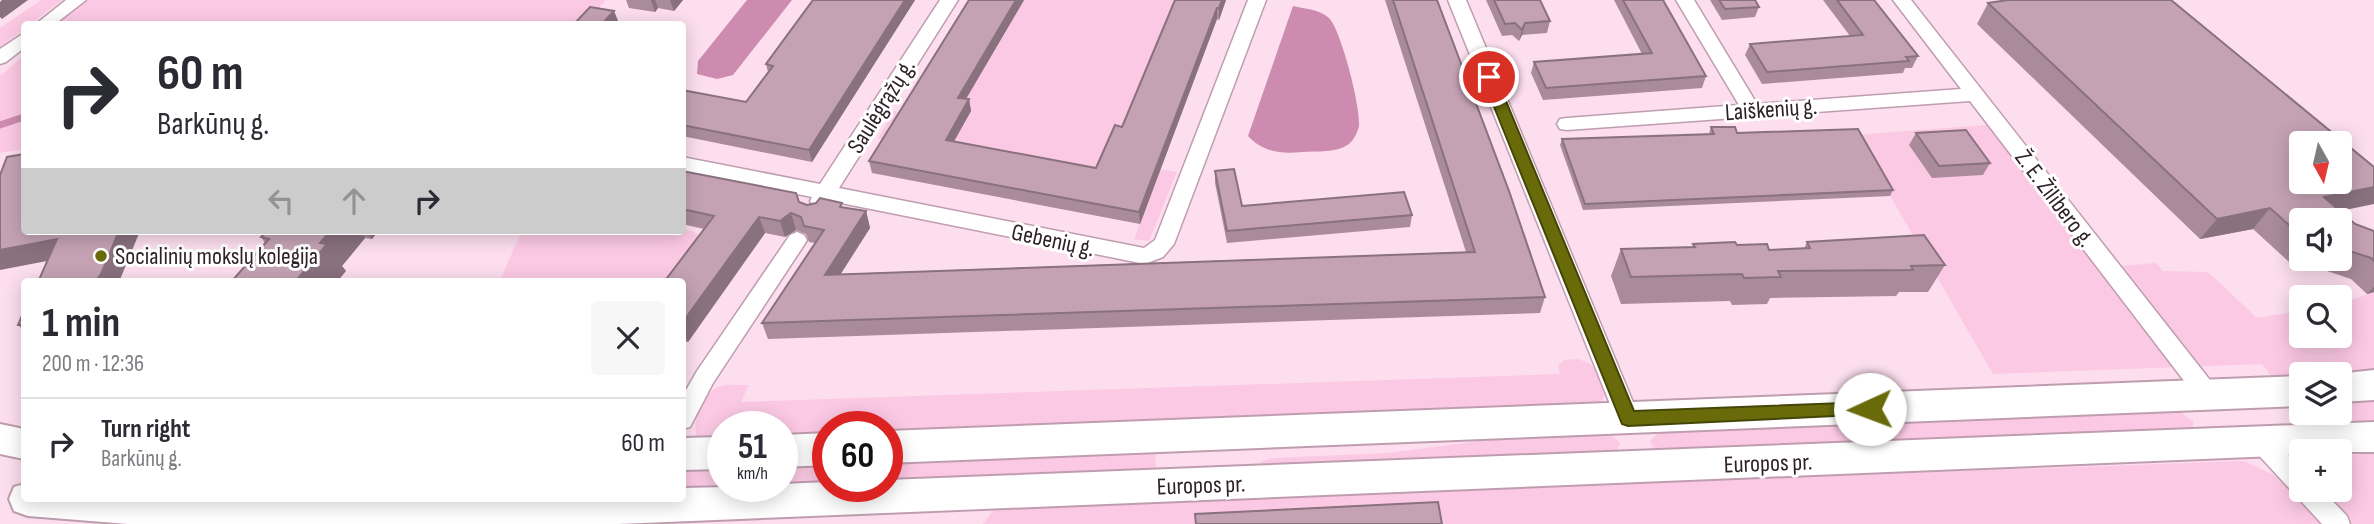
<!DOCTYPE html>
<meta charset="utf-8">
<style>
body{margin:0;font-family:"Sofia Sans Condensed",sans-serif;background:#f7f7f7;color:#2b2b33;height:100vh;display:flex;flex-direction:column;font-size:26px;white-space:nowrap}
*{box-sizing:border-box;margin:0}
p{font-size:23px;color:#7c7c81}
.icon{flex:none;width:38px;height:38px;fill:none;stroke:currentColor;stroke-width:2;stroke-linecap:round;stroke-linejoin:round}
.map{position:relative;flex:1;overflow:hidden}
.panel{position:absolute;left:21px;top:278px;width:665px;height:224px;display:flex;flex-direction:column;background:#fff;border-radius:7px;box-shadow:0 4px 18px #0003}
.panel>*{flex:none}
.guide{position:absolute;left:21px;top:21px;width:665px;height:214px;border-radius:7px;box-shadow:0 4px 18px #0003;background:#fff;color:#2b2b33;overflow:hidden}
.needle{width:46px;rotate:172deg}
.buttons{position:absolute;left:2289px;top:131px;display:grid;gap:14px}
.buttons a{display:grid;place-items:center;width:63px;height:63px;border-radius:7px;background:#fff;box-shadow:0 4px 18px #0003;font-size:35px}
.speed{position:absolute;left:707px;top:411px;display:flex;gap:14px;font-size:35px;font-weight:700;text-align:center}
.speed>*{display:grid;place-content:center;width:91px;height:91px;border-radius:50%;background:#fff;box-shadow:0 4px 18px #0003;line-height:1}
.speed small{font-size:18px;font-weight:400}
.speed .limit{border:10px solid #d22;background:#fff;color:#111}
.pin{position:absolute;display:grid;place-items:center;width:60px;height:60px;color:#fff;margin:-30px;border:4px solid #fff;border-radius:50%;box-shadow:0 2px 7px #0007}
.me{position:absolute;width:77px;margin:-38px;rotate:268deg;stroke-linejoin:round;filter:drop-shadow(0 0 5px #0008)}
.turn{display:flex;align-items:center;gap:24px;height:147px;padding:0 21px;font-size:32px}
.turn .icon{width:91px;height:91px;stroke-width:2.5}
.turn b{display:block;font-size:49px;line-height:60px}
.lanes{display:flex;align-items:center;height:66px;padding:0 21px;background:#0003;justify-content:center;gap:35px;direction:ltr}
.lanes .off{opacity:.35}
.round{display:grid;place-items:center;flex:none;width:74px;height:74px;border-radius:7px;background:#f7f7f7}
.overview{display:flex;align-items:center;justify-content:space-between;height:119px;padding:0 21px}
h1{font-size:42px;font-weight:700;line-height:52px}
ul{padding:0;list-style:none}
li{display:flex;align-items:center;gap:21px;height:91px;padding:0 21px;border-top:2px solid #e1e1e2}
li div{flex:1}
li b{display:block;font-size:26px}
li em{font-style:normal}
.map>svg:first-child{display:block}
</style>
<div class="map">
<svg width="2374" height="524" viewBox="0 0 2374 524">
<rect width="100%" height="100%" fill="#fcdeee"/>
<g fill="#fcc9e4">
<polygon points="41,0 62,0 30,24 24,24 24,29 0,47 0,28"/>
<polygon points="89,0 606,0 584,24 56,24"/>
<polygon points="1024,0 1180,0 1123,139 1110,151 1164,160 1160,169 1177,172 1149,241 1134,239 1152,190 878,139 893,111 963,124 960,109"/>
<polygon points="24,55 24,149 0,153 0,76"/>
<polygon points="1998,124 2108,267 2156,263 2163,271 2208,272 2257,318 2301,311 2301,336 2340,336 2340,304 2374,292 2374,371 2301,374 2301,378 2275,381 2262,364 1993,374 1855,135"/>
<polygon points="683,229 692,231 712,243 682,282 499,282 522,231 682,231"/>
<path d="M1577,359C1599,364 1619,388 1596,406L887,434V427H828V437L782,438V427H723V441L697,437C691,421 703,391 721,386C730,384 740,385 749,385L741,402L1560,374L1558,365L1564,360Z"/>
<polygon points="2374,397 2374,422 2308,428 2291,404 2301,403 2301,413 2340,413 2340,400"/>
<polygon points="2177,410 2193,421 2193,434 1665,454 1654,449 1650,441 1659,432"/>
<polygon points="1609,433 1620,443 1616,453 1269,468 1260,462 1272,458 1388,453 1518,436"/>
<polygon points="1155,449 1156,474 887,483 887,460"/>
<polygon points="2374,453 2374,524 2352,524 2320,490 2340,490 2340,456"/>
<polygon points="2244,461 2274,475 2325,524 983,524 996,506"/>
<polygon points="828,462 828,486 683,491 682,467 723,466 723,486 782,486 782,464"/>
</g>
<g fill="#cc8baf">
<polygon points="747,0 792,0 733,75 717,79 697,74 698,61"/>
<path d="M1293,6C1305,9 1319,9 1329,18C1341,30 1361,107 1359,126C1358,131 1354,140 1349,144C1336,153 1318,151 1302,152C1280,154 1263,152 1248,136Z"/>
</g>
<g fill="none" stroke-linecap="round" stroke-linejoin="round">
<polyline stroke="#cc8baf" stroke-width="7" points="0,125 24,117"/>
<g stroke="#bf9daf" stroke-width="3">
<g id="street">
<polygon points="66,0 86,0 55,24 36,24"/>
<polygon points="940,0 958,0 839,188 1144,248 1155,240 1248,0 1266,0 1174,244 1163,257 1145,264 831,201 827,206 820,208 813,206 810,201 812,197 682,171 682,157 820,184"/>
<polygon points="1448,0 1466,0 1640,419 1636,426 1628,429 1620,426 1616,419"/>
<polygon points="1676,0 1694,0 1757,104 1961,89 1893,0 1911,0 2217,389 2220,396 2217,403 2209,405 2201,403 1970,101 1567,130 1560,129 1557,124 1560,119 1567,118 1739,105"/>
<polygon points="24,33 24,48 6,62 0,64 0,49"/>
<polygon points="797,232 804,235 807,240 804,245 713,383 690,427 682,429 682,397 697,371 790,235"/>
<polygon points="2262,433 2270,436 2301,469 2301,490 2322,490 2347,516 2350,524 2322,524 2254,450 2250,443 2254,436"/>
</g>
</g>
<g stroke="#bf9daf" stroke-width="4">
<g id="primary">
<polygon points="2374,370 2374,400 2340,402 2340,374 2337,374"/>
<polygon points="2301,376 2301,406 887,463 887,431"/>
<polygon points="2374,422 2374,452 2301,452 2301,455 618,524 128,524 28,516 14,511 9,499 14,487 24,484 24,499 682,499 682,488 782,486 782,484 828,482 828,486 887,486 887,480"/>
<polygon points="0,424 24,429 24,459 0,454"/>
<polygon points="828,433 828,465 782,467 782,435"/>
<polygon points="723,437 723,469 682,470 682,438"/>
</g>
</g>
<use href="#street" fill="#fff" fill-rule="evenodd"/>
<use href="#primary" fill="#fff" fill-rule="evenodd"/>
</g>
<g fill="#a98b9b" fill-rule="evenodd">
<polygon points="626,0 683,0 674,11 658,8 655,12 629,8"/>
<polygon points="813,0 915,0 812,162 682,136 682,90 746,102 768,72 766,64"/>
<polygon points="969,0 1024,0 966,99 969,99 971,111 954,141 1096,168 1122,127 1175,0 1226,0 1219,20 1217,19 1140,224 872,173 869,161"/>
<polygon points="1385,0 1437,0 1545,297 1540,313 768,339 762,323 815,243 809,242 806,234 796,230 785,237 765,233 688,342 682,342 682,282 704,229 682,224 682,171 807,205 843,207 866,211 870,228 840,274 1466,252"/>
<polygon points="1486,0 1540,0 1550,21 1547,33 1522,35 1519,41 1512,35 1502,36"/>
<polygon points="1614,0 1663,0 1706,76 1702,88 1543,100 1531,73 1534,62 1642,54"/>
<polygon points="1710,0 1755,0 1759,7 1755,17 1722,20"/>
<polygon points="1823,0 1874,0 1918,56 1912,68 1905,68 1903,73 1762,84 1745,55 1750,44 1850,36"/>
<path d="M1988,3L2340,211L2355,224L2374,231V292L2367,294L2351,279L2318,268L2299,271L2253,229L2200,239L1977,24ZM2301,220H2340V259H2301Z"/>
<polygon points="1711,127 1737,133 1893,190 1890,196 1583,210 1560,145 1562,139 1709,134"/>
<polygon points="1916,133 1990,163 1983,175 1932,178 1909,145"/>
<polygon points="1215,171 1242,206 1412,215 1410,227 1227,243 1215,183"/>
<polygon points="267,231 378,231 372,239 365,238 342,266 346,271 265,243 261,237"/>
<polygon points="1807,242 1945,265 1928,292 1899,292 1896,296 1770,298 1767,304 1732,305 1730,301 1621,304 1611,276 1621,249 1692,247 1693,244 1737,245 1769,250 1804,249"/>
<polygon points="24,311 24,331 18,325"/>
</g>
<g fill="#89717e">
<polygon points="2,0 28,0 2,19 0,17 0,2"/>
<polygon points="651,0 655,0 658,8 655,12"/>
<polygon points="670,0 683,0 674,11"/>
<polygon points="905,0 915,0 812,162 809,150"/>
<polygon points="1016,0 1024,0 960,109 958,98"/>
<polygon points="1222,0 1226,0 1219,20 1219,8"/>
<polygon points="1217,8 1217,19 1140,224 1139,212"/>
<polygon points="614,11 619,23 617,24 602,24"/>
<polygon points="1525,23 1522,35 1519,41 1522,30"/>
<polygon points="969,99 971,111 948,152 946,140"/>
<polygon points="2374,187 2374,204 2306,218 2324,197"/>
<polygon points="2270,208 2253,229 2200,239 2217,219"/>
<polygon points="866,211 870,228 830,291 825,275"/>
<polygon points="791,213 796,230 785,237 780,221"/>
<polygon points="759,217 765,233 688,342 682,330 682,323"/>
<polygon points="119,231 140,231 119,282 95,282"/>
<polygon points="330,231 360,231 365,238 342,266 346,271 337,282 295,282 320,243"/>
<polygon points="366,231 378,231 372,239"/>
<polygon points="57,239 73,256 0,270 0,250"/>
<polygon points="2311,259 2326,259 2318,268 2299,271"/>
<polygon points="2374,287 2374,292 2367,294"/>
</g>
<g fill="#c4a2b4" stroke="#89717e" stroke-width="2" fill-rule="evenodd">
<polygon points="813,0 905,0 809,150 682,125 682,90 746,102 773,66 766,64"/>
<polygon points="969,0 1016,0 958,98 969,99 946,140 1096,168 1115,125 1122,127 1175,0 1222,0 1219,8 1217,8 1139,212 869,161"/>
<polygon points="1393,0 1437,0 1509,191 1545,297 762,323 824,230 804,226 801,217 791,213 780,221 759,217 682,323 682,282 664,282 714,216 682,209 682,171 796,193 799,202 807,205 816,203 820,198 842,203 840,207 866,211 825,275 1475,252"/>
<polygon points="1494,0 1540,0 1550,21 1525,23 1522,30 1515,23 1505,24"/>
<polygon points="1623,0 1663,0 1706,76 1546,88 1534,62 1652,53"/>
<polygon points="1719,0 1755,0 1759,7 1725,9"/>
<polygon points="1837,0 1874,0 1918,56 1906,57 1909,61 1767,72 1750,44 1863,35"/>
<path d="M2008,0H2171L2374,167V187L2324,197L2355,224L2374,231V261L2371,258L2340,248V220H2301V236L2270,208L2217,219L1988,3ZM2301,144H2340V182H2301Z"/>
<polygon points="590,7 614,11 602,24 574,24"/>
<polygon points="1711,127 1735,127 1737,133 1858,129 1893,190 1585,204 1562,139 1714,134"/>
<polygon points="1966,130 1990,163 1939,166 1916,133"/>
<polygon points="24,154 24,231 119,231 101,274 95,282 38,282 57,239 0,250 0,175 7,157"/>
<polygon points="1234,169 1242,206 1404,192 1412,215 1227,231 1215,171"/>
<polygon points="267,231 330,231 320,243 327,244 295,282 231,282 269,239 261,237"/>
<polygon points="1924,235 1945,265 1911,266 1913,270 1778,271 1781,277 1744,278 1742,274 1631,277 1621,249 1695,247 1693,244 1735,242 1737,245 1767,244 1769,250 1810,248 1807,242"/>
<polygon points="24,311 24,325 18,325"/>
<polygon points="1438,502 1442,524 1196,524 1195,514"/>
</g>
<polygon fill="#696b0b" stroke="#444607" stroke-width="2" points="1489,73 1496,77 1634,411 1870,402 1876,404 1879,409 1876,414 1628,426 1622,424 1482,77"/>
<circle fill="#696b0b" stroke="#fff" stroke-width="2.5" cx="101" cy="256" r="7"/>
<g text-anchor="middle" stroke-width="6" stroke-linejoin="round" paint-order="stroke">
<g font-size="24" fill="#2e2128" stroke="#fff">
<text transform="translate(881 106) rotate(-58)" y="8">Saulėgrąžų g.</text>
<text transform="translate(1771 109) rotate(-4)" y="8">Laiškenių g.</text>
<text transform="translate(2055 198) rotate(53)" y="8">Ž. E. Žilibero g.</text>
<text transform="translate(1053 240) rotate(12)" y="8">Gebenių g.</text>
<text transform="translate(1768 463) rotate(-2)" y="8">Europos pr.</text>
<text transform="translate(1201 485) rotate(-2)" y="8">Europos pr.</text>
</g>
<g font-size="24" fill="#2e2128" stroke="#fff" text-anchor="start">
<text x="115" y="264">Socialinių mokslų kolegija</text>
</g>
</g>
</svg>
<div class="buttons">
<a><svg class="needle" viewBox="-14 -14 28 28"><path d="M0-13l5 13h-10z" fill="#e53935"/><path d="M0 13l5-13h-10z" fill="#7c7c81"/></svg></a>
<a><svg class="icon" aria-label="sound" viewBox="0 0 24 24"><path d="M4 9h4l5-4v14l-5-4H4zM17 9q2 3 0 6"/></svg></a>
<a><svg class="icon" aria-label="search" viewBox="0 0 24 24"><circle cx="10" cy="10" r="6"/><path d="M15 15l6 6"/></svg></a>
<a><svg class="icon" aria-label="layers" viewBox="0 0 24 24"><path d="M12 4l9 5-9 5-9-5zM3 14l9 5 9-5"/></svg></a>
<a>+</a>
</div>
<div class="speed"><div>51<small>km/h</small></div><div class="limit">60</div></div>
<div class="pin" style="left:1489px;top:77px;background:#d93025"><svg class="icon" aria-label="arrive" viewBox="0 0 24 24"><path d="M6 21V4h12l-3 4 3 4H6"/></svg></div>
<svg class="me" style="left:1870px;top:409px" viewBox="-20 -20 40 40"><circle r="19" fill="#fff"/><path d="M0-13L10 11 0 6-10 11z" fill="#696b0b"/></svg>
<div class="guide">
<div class="turn"><svg class="icon" aria-label="right" viewBox="0 0 24 24"><path d="M7 20v-9h11M14 6l5 5-5 5"/></svg><div><b>60 m</b>Barkūnų g.</div></div>
<div class="lanes"><svg class="icon off" aria-label="left" viewBox="0 0 24 24"><path d="M17 20v-9H6M10 6l-5 5 5 5"/></svg><svg class="icon off" aria-label="ahead" viewBox="0 0 24 24"><path d="M12 20V5M6 11l6-6 6 6"/></svg><svg class="icon" aria-label="right" viewBox="0 0 24 24"><path d="M7 20v-9h11M14 6l5 5-5 5"/></svg></div>
</div>
<section class="panel">
<div class="overview"><div><h1>1 min</h1><p>200 m · 12:36</p></div><a class="round"><svg class="icon" aria-label="close" viewBox="0 0 24 24"><path d="M6 6l12 12M18 6L6 18"/></svg></a></div>
<ul>
<li><svg class="icon" aria-label="right" viewBox="0 0 24 24"><path d="M7 20v-9h11M14 6l5 5-5 5"/></svg><div><b>Turn right</b><p>Barkūnų g.</p></div><em>60 m</em></li>
</ul>
</section>
</div>
